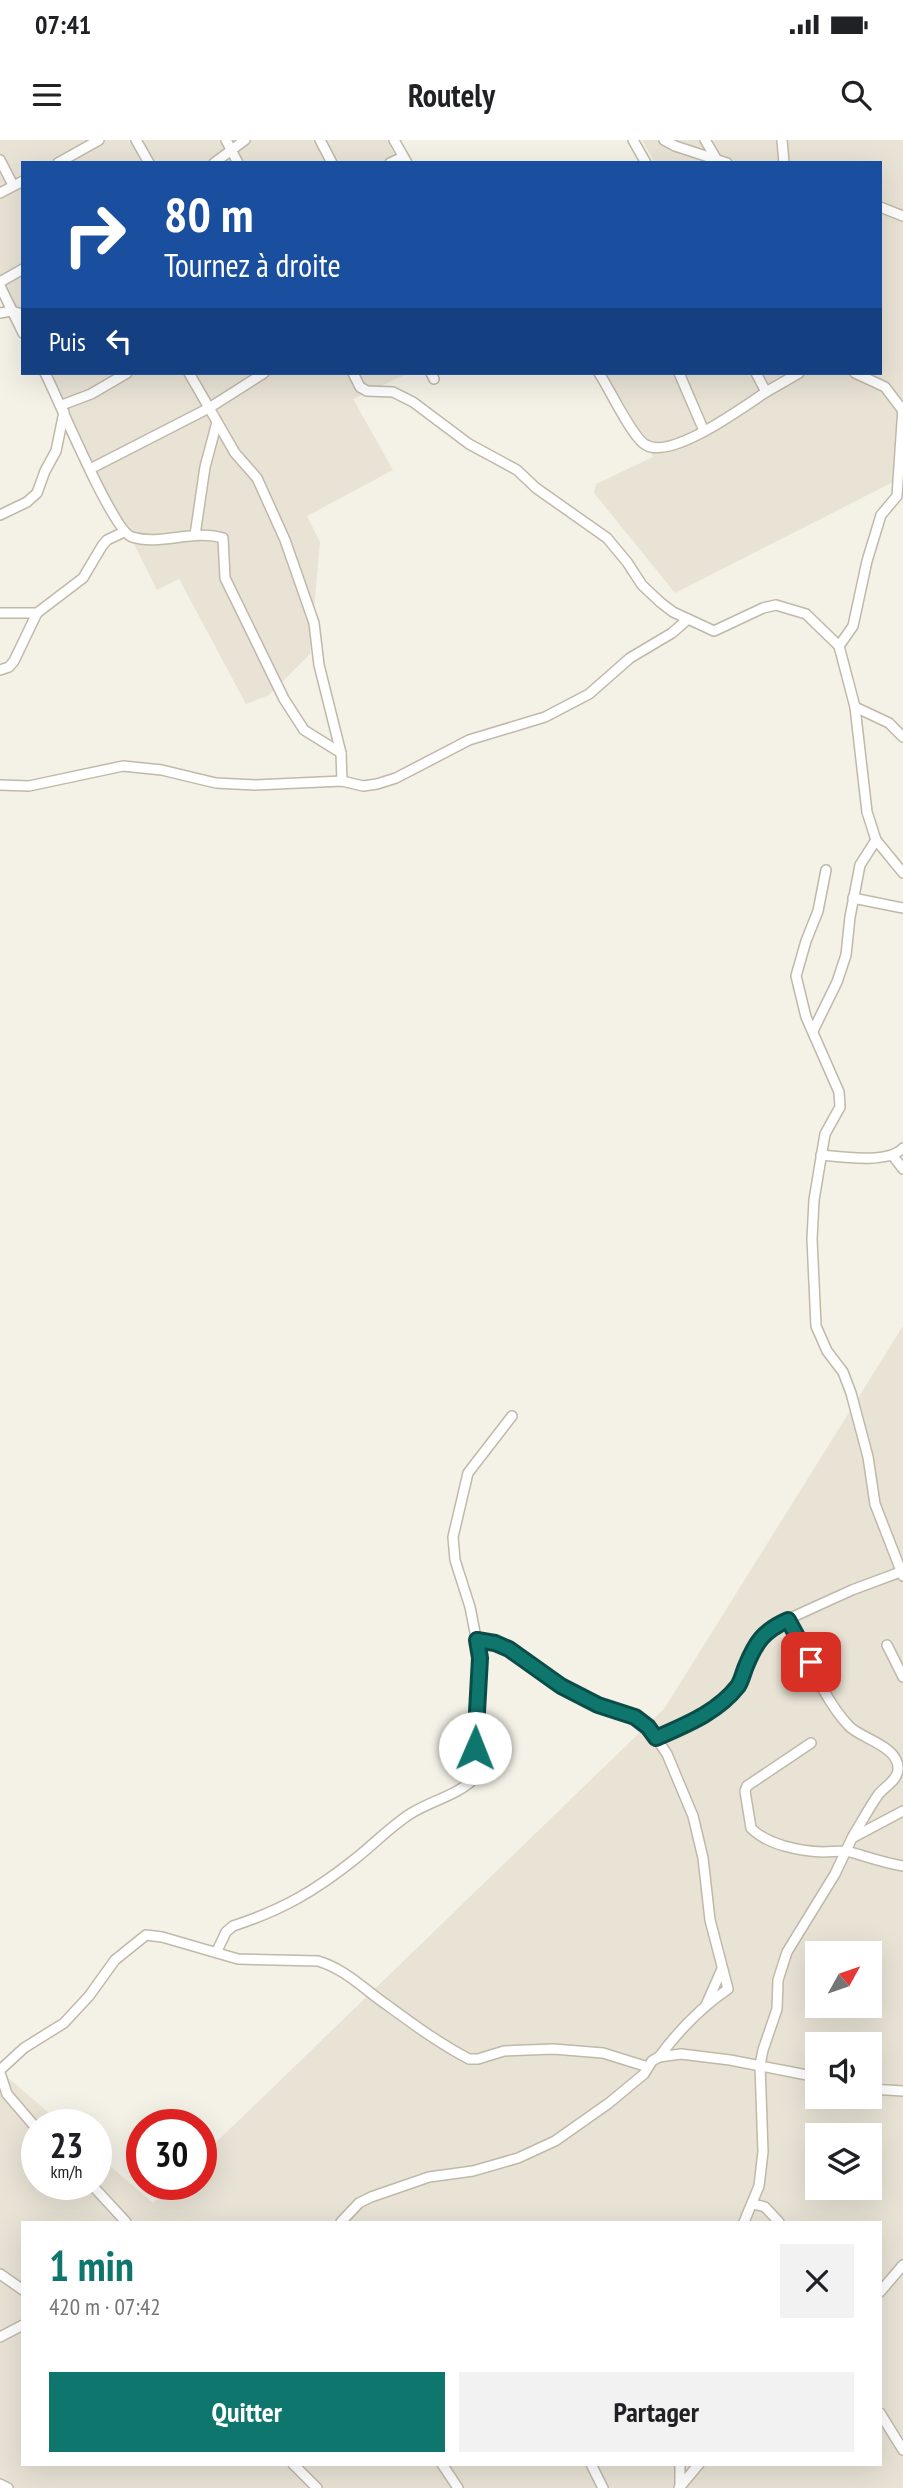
<!DOCTYPE html>
<html lang="fr">
<meta charset="utf-8">
<style>
body{margin:0;font-family:"PT Sans Narrow",sans-serif;background:#f2f2f2;color:#202124;height:100vh;display:flex;flex-direction:column;font-size:26px;white-space:nowrap}
*{box-sizing:border-box;margin:0}
p{font-size:23px;color:#757577}
.icon{flex:none;width:38px;height:38px;fill:none;stroke:currentColor;stroke-width:2;stroke-linecap:round;stroke-linejoin:round}
.map{position:relative;flex:1;overflow:hidden}
.details{position:absolute;left:21px;top:2081px;width:861px;height:245px;display:flex;flex-direction:column;background:#fff;border-radius:0px;box-shadow:0 7px 28px #0002}
.details>*{flex:none}
.top-card{position:absolute;left:21px;top:21px;width:861px;height:214px;border-radius:0px;box-shadow:0 7px 28px #0002;background:#1a4fa0;color:#fff;overflow:hidden}
.needle{width:46px;rotate:50deg}
.tools{position:absolute;left:805px;top:1801px;display:grid;gap:14px}
.tools a{display:grid;place-items:center;width:77px;height:77px;border-radius:0px;background:#fff;box-shadow:0 7px 28px #0002;font-size:35px}
.speed{position:absolute;left:21px;top:1969px;display:flex;gap:14px;font-size:35px;font-weight:700;text-align:center}
.speed>*{display:grid;place-content:center;width:91px;height:91px;border-radius:50%;background:#fff;box-shadow:0 7px 28px #0002;line-height:1}
.speed small{font-size:18px;font-weight:400}
.speed .limit{border:10px solid #d22;background:#fff;color:#111}
.pin{position:absolute;display:grid;place-items:center;width:60px;height:60px;color:#fff;margin:-30px;border-radius:14px;box-shadow:0 4px 10px #0006}
.me{position:absolute;width:77px;margin:-38px;rotate:1deg;stroke-linejoin:round;filter:drop-shadow(0 0 5px #0008)}
.turn{display:flex;align-items:center;gap:24px;height:147px;padding:0 28px;font-size:32px}
.turn .icon{width:91px;height:91px;stroke-width:2.5}
.turn b{display:block;font-size:49px;line-height:60px}
.then{display:flex;align-items:center;height:66px;padding:0 28px;background:#0003;gap:14px;font-size:26px}
.round{display:grid;place-items:center;flex:none;width:74px;height:74px;border-radius:0px;background:#f2f2f2}
.overview{display:flex;align-items:center;justify-content:space-between;height:119px;padding:0 28px}
h1{font-size:42px;font-weight:700;line-height:52px;color:#0f766e}
.cta{display:flex;gap:14px;margin-top:auto;padding:14px 28px}
.cta a{flex:1;height:80px;border-radius:0px;background:#0f766e;color:#fff;font-size:28px;font-weight:700;line-height:80px;text-align:center}
.cta a+a{background:#f2f2f2;color:#202124}
.status{display:flex;justify-content:space-between;align-items:center;height:49px;padding:0 35px;background:#fff;direction:ltr}
.status svg{height:19px;fill:currentColor}
header{display:flex;justify-content:space-between;align-items:center;height:91px;padding:0 28px;background:#fff;font-size:32px;font-weight:700}
.map>svg:first-child{display:block}
</style>
<div class="status"><b>07:41</b><svg viewBox="0 0 49 12"><path d="M0 12V9h3v3zM5 12V6h3v6zM10 12V3h3v9zM15 12V0h3v12zM26 1h20v11H26zM47 4h2v5h-2z"/></svg></div>
<header><svg class="icon" aria-label="menu" viewBox="0 0 24 24"><path d="M4 6h16M4 12h16M4 18h16"/></svg>Routely<svg class="icon" aria-label="search" viewBox="0 0 24 24"><circle cx="10" cy="10" r="6"/><path d="M15 15l6 6"/></svg></header>
<div class="map">
<svg width="903" height="2348" viewBox="0 0 903 2348">
<rect width="100%" height="100%" fill="#f4f1e7"/>
<g fill="#e8e3d5" fill-rule="evenodd">
<polygon points="0,0 387,0 399,23 23,23 23,184 0,139"/>
<polygon points="642,0 903,0 903,337 675,453 594,353 596,344 653,317 605,233 880,233 880,23 655,23"/>
<polygon points="48,233 409,233 353,259 393,330 307,376 320,402 310,514 269,555 246,564 179,439 157,450"/>
<path d="M903,1186V2348H0V1931L62,1984H37V2044H96V2014L153,2063L174,2044H201V2017L664,1569ZM817,1813H870V1866H817ZM817,1904H870V1956H817ZM817,1995H870V2048H817ZM23,2082H880V2324H23Z"/>
</g>
<g fill="none" stroke-linecap="round" stroke-linejoin="round">
<g stroke="#c0b9a9" stroke-width="12">
<g id="minor">
<polyline points="136,0 149,23"/>
<polyline points="226,0 238,23"/>
<polyline points="320,0 332,23"/>
<polyline points="394,0 407,23"/>
<polyline points="633,0 646,23"/>
<polyline points="664,0 675,6 727,23"/>
<polyline points="705,0 717,20"/>
<polyline points="782,0 784,23"/>
<polyline points="0,20 13,45"/>
<polyline points="58,23 99,0"/>
<polyline points="214,23 245,0"/>
<polyline points="390,23 403,17"/>
<polyline points="0,53 23,41"/>
<polyline points="880,67 903,76"/>
<polyline points="0,142 23,129"/>
<polyline points="0,146 23,193"/>
<polyline points="0,173 11,171 23,174"/>
<path d="M45,233C58,258 113,392 132,397C161,406 193,389 223,398L225,438L284,559L304,590L341,613"/>
<polyline points="189,233 235,313 257,338 285,400 314,483 319,525 341,613 342,641"/>
<polyline points="353,233 360,247 367,251 393,252 413,262 469,304 517,330 536,348 607,398 627,422 642,445 660,462 673,472 714,491 763,468 776,465 806,474 839,506 855,567 867,672 876,700 903,733"/>
<polyline points="431,233 434,239"/>
<path d="M599,233C609,248 633,299 646,305C672,320 743,267 766,252"/>
<polyline points="679,233 704,291"/>
<polyline points="756,233 766,252 799,233"/>
<polyline points="855,233 885,247 901,268"/>
<polyline points="62,265 91,254 127,233"/>
<polyline points="90,329 209,268 264,233"/>
<polyline points="0,375 27,362 37,353 45,331 56,311 64,272"/>
<polyline points="195,395 205,327 217,282"/>
<polyline points="0,473 37,473 83,438 102,406 107,400 124,392"/>
<polyline points="839,506 853,486 867,421 881,375 897,356 903,267"/>
<polyline points="0,530 9,527 14,521 37,473"/>
<polyline points="855,567 889,583 903,597"/>
<polyline points="0,645 29,646 123,626 162,630 216,643 255,645 342,641 363,646 377,644 396,638 469,600 545,577 589,554 630,518 672,493 688,479"/>
<polyline points="826,730 818,771 806,801 796,836 806,877 839,952 840,967 825,994 814,1060 812,1099 816,1186 827,1211 843,1232 851,1253 868,1317 875,1364 903,1436"/>
<polyline points="853,758 903,768"/>
<polyline points="813,891 837,842 846,815 850,777 860,725 876,700"/>
<path d="M821,1015C842,1017 888,1024 903,1008"/>
<polyline points="893,1016 903,1029"/>
<path d="M788,1480C806,1513 823,1559 849,1586C861,1599 900,1606 898,1630C897,1641 884,1647 878,1655C869,1668 861,1683 853,1696"/>
<path d="M477,1500L495,1503L509,1509L561,1546L598,1565L635,1577L648,1587L656,1598L667,1614L693,1676L703,1718L710,1780L728,1849C700,1868 679,1890 659,1917"/>
<polyline points="887,1505 903,1537"/>
<path d="M656,1598C685,1585 720,1573 739,1545C754,1522 748,1505 775,1485L852,1450L903,1431"/>
<path d="M811,1603L747,1646L745,1651L751,1688C767,1705 800,1711 823,1712C832,1712 842,1710 850,1712C868,1717 884,1723 903,1726"/>
<path d="M217,1811L226,1792L233,1786C282,1770 315,1751 355,1719C374,1704 390,1687 410,1674C432,1660 457,1656 476,1637L479,1619L475,1596L480,1518L470,1467L455,1420L453,1397L468,1333L512,1276"/>
<polyline points="706,1865 722,1829"/>
<path d="M0,1930L24,1908L64,1883L89,1856L115,1820L146,1795L162,1797L238,1819L318,1821C345,1829 364,1849 387,1865C413,1884 440,1904 469,1919H478L504,1911L553,1909L603,1913L648,1927"/>
<polyline points="0,1933 7,1954 37,1989"/>
<polyline points="870,1949 903,1951"/>
<polyline points="91,2044 126,2082"/>
<polyline points="753,2064 765,2067 779,2082"/>
<polyline points="341,2082 359,2063 371,2057 429,2037 473,2031 518,2018 555,2001 609,1963 644,1934 652,1921 659,1917 681,1914 730,1920 817,1937"/>
<polyline points="744,2082 759,2046 763,2012 760,1925 763,1910 777,1869 778,1840 787,1812 835,1734 852,1698 903,1671"/>
<polyline points="0,2134 23,2150"/>
<polyline points="880,2152 903,2125"/>
<polyline points="0,2197 23,2185"/>
<polyline points="880,2273 903,2310"/>
<polyline points="293,2324 317,2348"/>
<polyline points="442,2324 458,2348"/>
<polyline points="591,2324 603,2348"/>
<polyline points="0,2344 8,2348"/>
<polyline points="680,2346 680,2324"/>
<polyline points="679,2348 699,2324"/>
</g>
</g>
<use href="#minor" stroke="#fff" stroke-width="9"/>
</g>
<g fill="none" stroke-linecap="round" stroke-linejoin="round">
<g stroke="#0a4d48" stroke-width="18">
<path id="route" d="M475,1608L480,1518L477,1500L495,1503L509,1509L561,1546L598,1565L635,1577L648,1587L656,1598C685,1585 717,1573 738,1546C742,1540 743,1533 746,1526C756,1502 763,1491 788,1480L811,1522"/>
</g>
<use href="#route" stroke="#0f766e" stroke-width="12"/>
</g>
</svg>
<div class="tools">
<a><svg class="needle" viewBox="-14 -14 28 28"><path d="M0-13l5 13h-10z" fill="#e53935"/><path d="M0 13l5-13h-10z" fill="#757577"/></svg></a>
<a><svg class="icon" aria-label="sound" viewBox="0 0 24 24"><path d="M4 9h4l5-4v14l-5-4H4zM17 9q2 3 0 6"/></svg></a>
<a><svg class="icon" aria-label="layers" viewBox="0 0 24 24"><path d="M12 4l9 5-9 5-9-5zM3 14l9 5 9-5"/></svg></a>
</div>
<div class="speed"><div>23<small>km/h</small></div><div class="limit">30</div></div>
<div class="pin" style="left:811px;top:1522px;background:#d93025"><svg class="icon" aria-label="arrive" viewBox="0 0 24 24"><path d="M6 21V4h12l-3 4 3 4H6"/></svg></div>
<svg class="me" style="left:475px;top:1608px" viewBox="-20 -20 40 40"><circle r="19" fill="#fff"/><path d="M0-13L10 11 0 6-10 11z" fill="#0f766e"/></svg>
<div class="top-card">
<div class="turn"><svg class="icon" aria-label="right" viewBox="0 0 24 24"><path d="M7 20v-9h11M14 6l5 5-5 5"/></svg><div><b>80 m</b>Tournez à droite</div></div>
<div class="then">Puis<svg class="icon" aria-label="left" viewBox="0 0 24 24"><path d="M17 20v-9H6M10 6l-5 5 5 5"/></svg></div>
</div>
<section class="details">
<div class="overview"><div><h1>1 min</h1><p>420 m · 07:42</p></div><a class="round"><svg class="icon" aria-label="close" viewBox="0 0 24 24"><path d="M6 6l12 12M18 6L6 18"/></svg></a></div>
<div class="cta"><a>Quitter</a><a>Partager</a></div>
</section>
</div>
